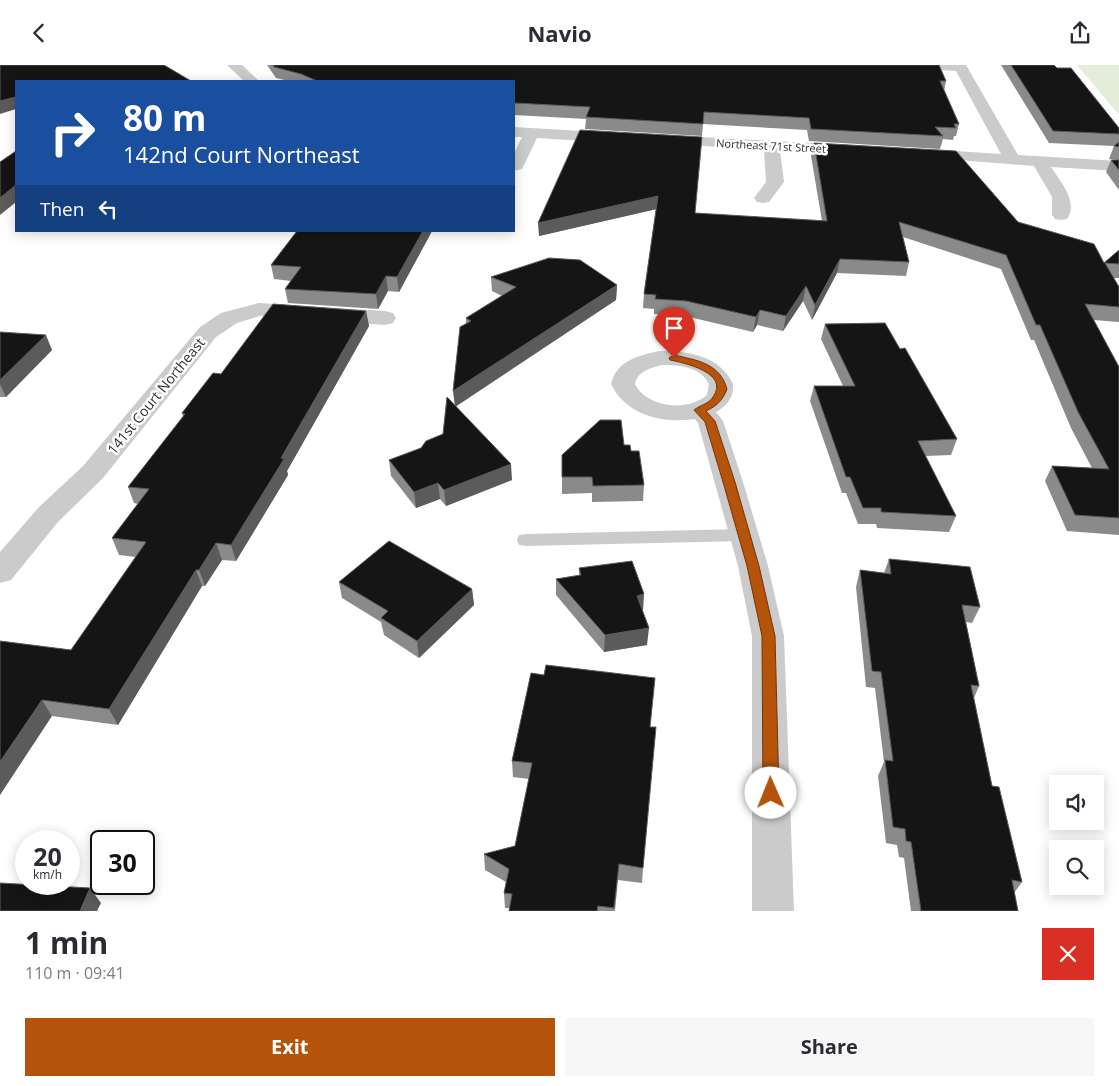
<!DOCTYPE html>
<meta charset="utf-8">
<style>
body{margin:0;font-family:"Open Sans",sans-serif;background:#f7f7f7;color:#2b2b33;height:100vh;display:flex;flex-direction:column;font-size:19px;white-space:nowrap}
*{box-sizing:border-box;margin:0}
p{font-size:16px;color:#7c7c81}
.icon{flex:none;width:28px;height:28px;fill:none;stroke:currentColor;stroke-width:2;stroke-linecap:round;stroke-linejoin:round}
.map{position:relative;height:846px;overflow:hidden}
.side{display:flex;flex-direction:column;background:#fff;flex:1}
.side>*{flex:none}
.hud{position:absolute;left:15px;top:15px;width:500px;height:152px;border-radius:0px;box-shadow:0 2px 12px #0003;background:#1a4fa0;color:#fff;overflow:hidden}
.controls{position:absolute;left:1049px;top:710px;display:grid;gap:10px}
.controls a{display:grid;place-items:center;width:55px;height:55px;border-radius:0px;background:#fff;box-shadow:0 2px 12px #0003;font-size:25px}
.speed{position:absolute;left:15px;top:765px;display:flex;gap:10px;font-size:25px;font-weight:700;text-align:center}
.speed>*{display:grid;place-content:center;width:65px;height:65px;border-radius:50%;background:#fff;box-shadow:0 2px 12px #0003;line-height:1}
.speed small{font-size:12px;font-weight:400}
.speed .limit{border:2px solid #111;border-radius:8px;background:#fff;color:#111}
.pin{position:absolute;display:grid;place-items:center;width:42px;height:42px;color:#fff;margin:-51px -21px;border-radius:50% 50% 50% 0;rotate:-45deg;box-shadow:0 0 5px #0007}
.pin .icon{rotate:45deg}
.me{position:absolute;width:55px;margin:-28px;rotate:359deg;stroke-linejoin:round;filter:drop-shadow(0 0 4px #0008)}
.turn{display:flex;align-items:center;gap:18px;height:105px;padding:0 25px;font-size:22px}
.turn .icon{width:65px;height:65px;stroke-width:2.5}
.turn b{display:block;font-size:35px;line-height:42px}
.then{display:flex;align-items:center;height:48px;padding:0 25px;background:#0003;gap:10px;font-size:19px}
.round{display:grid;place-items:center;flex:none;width:52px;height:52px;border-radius:0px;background:#f7f7f7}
.head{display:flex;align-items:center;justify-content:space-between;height:85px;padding:0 25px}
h1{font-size:30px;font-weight:700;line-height:38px}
.action{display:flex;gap:10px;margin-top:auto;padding:10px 25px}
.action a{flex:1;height:58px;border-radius:0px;background:#b45309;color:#fff;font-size:20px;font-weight:700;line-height:58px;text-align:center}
.action a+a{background:#f7f7f7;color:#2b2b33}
header{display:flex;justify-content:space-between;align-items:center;height:65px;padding:0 25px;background:#fff;font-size:22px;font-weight:700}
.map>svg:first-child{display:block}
</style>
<header><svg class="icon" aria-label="back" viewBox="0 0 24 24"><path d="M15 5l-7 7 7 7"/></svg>Navio<svg class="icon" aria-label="share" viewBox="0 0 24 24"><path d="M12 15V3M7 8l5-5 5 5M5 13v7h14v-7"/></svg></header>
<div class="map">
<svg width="1119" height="846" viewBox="0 0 1119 846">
<rect width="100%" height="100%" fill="#fff"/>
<polygon fill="#e4ecda" points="1077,0 1119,0 1119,50"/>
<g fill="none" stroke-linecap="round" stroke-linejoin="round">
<polygon fill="#cbcbcb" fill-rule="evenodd" points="743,464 750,465 752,470 750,475 743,476 526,481 519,480 517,475 519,470 526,469"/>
<g fill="#cbcbcb" fill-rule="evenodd">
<polygon points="227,0 242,0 259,16 244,16"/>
<path d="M917,0H966L1018,90L1119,96V106L1051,102C1060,116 1079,137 1067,154L1061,155L1055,154L1052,150V132L1034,101L919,92L917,89L919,86L925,84L1001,89L956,6L924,4Z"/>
<polygon points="514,62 615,68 621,70 623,73 621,76 615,78 537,73 522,104 514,106 514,88 522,72 514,72"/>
<polygon points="665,70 849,80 855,82 857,85 855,88 849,90 780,86 784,117 769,137 763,138 757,137 754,133 766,117 764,85 659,78 657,75 659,72"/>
<polygon points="259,238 385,246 393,248 396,253 393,258 385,260 260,251 237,258 216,272 103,413 58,457 11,515 0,518 0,487 38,443 83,401 200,262 221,248"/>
<path d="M659,286C688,286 719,290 733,319C734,332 727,341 716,347L723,356L743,417L768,501L784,571L794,846H752V571L738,501L698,358L695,354C662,359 626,350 611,319C617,295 638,291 659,286ZM661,300C678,300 700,301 709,319L707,330C688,347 647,343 635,319C638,306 649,304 661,300Z"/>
</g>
</g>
<g fill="#8a8a8a">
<polygon points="267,0 939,0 946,16 944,26 959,59 956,71 954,71 953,75 943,74 940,84 809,76 807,65 703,59 702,71 585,64 586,54 514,50 514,16 289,16 276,13"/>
<polygon points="1001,0 1054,0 1119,63 1119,95 1109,94 1114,81 1049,78"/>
<polygon points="580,65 695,148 822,156 811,91 814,78 1018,157 1104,198 1119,185 1119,213 1114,213 1119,222 1119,257 1094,255 1119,302 1119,470 1067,466 1045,416 1052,401 1092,403 1071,363 1034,275 1031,275 1001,204 903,172 909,197 906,211 837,208 812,255 803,236 783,266 757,260 753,267 685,251 654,249 654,244 643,243 644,229 656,144 539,171"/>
<polygon points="1111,95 1119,95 1119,125 1106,107"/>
<polygon points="432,166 399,227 388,226 378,244 288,238 285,224 291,216 274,214 271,200"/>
<polygon points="491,212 617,220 616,235 456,341 512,415 446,441 440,434 416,443 391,411 389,395 421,383 443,369 455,340 466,258 466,253 502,231 492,226"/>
<polygon points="366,246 369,261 287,406 288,410 236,496 222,495 205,521 202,521 118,660 52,651 0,576 71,585 136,492 119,490 112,473 138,439 134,438 128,422 183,352 182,348 221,309"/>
<polygon points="825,259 900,284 957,374 951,390 925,391 956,451 949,467 877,463 876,459 858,459 846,428 842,428 810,336 814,321 843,321 821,274"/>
<polygon points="0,267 52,285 6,332 0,332"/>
<polygon points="624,380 631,386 644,420 643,436 592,437 592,428 562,429 562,390"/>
<polygon points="889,494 980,542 972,558 966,557 979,621 974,633 992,721 1022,817 1014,828 1018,846 911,846 904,793 899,792 897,780 886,778 878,711 884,697 875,623 866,622 856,522 860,505 884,508"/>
<polygon points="579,503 644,529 642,546 647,580 604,587 556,530 556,514 579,510"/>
<polygon points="339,517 472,524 474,540 419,593 384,570 381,557 342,533"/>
<polygon points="650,662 643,803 642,818 618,815 615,846 509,846 509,843 505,843 504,828 506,817 485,805 484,789 515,781 529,714 513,712 512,696"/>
</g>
<g fill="#5b5b5b">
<polygon points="16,32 16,44 0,49 0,36"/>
<polygon points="16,120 16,137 0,150 0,133"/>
<polygon points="658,131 657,144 539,171 538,158"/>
<polygon points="423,166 432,166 399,227 397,212"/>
<polygon points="840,194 837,208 812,255 815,240"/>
<polygon points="386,211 388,226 378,244 376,229"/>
<polygon points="617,220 616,235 455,342 453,326"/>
<polygon points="806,221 803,236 783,266 786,251"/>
<polygon points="760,245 757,260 753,267 756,252"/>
<polygon points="366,246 369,261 287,406 288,410 236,496 231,480"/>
<polygon points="46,270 52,285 6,332 0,319 0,315"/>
<polygon points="511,399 512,415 446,441 444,425"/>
<polygon points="438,418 440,434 416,443 414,427"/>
<polygon points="216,478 222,495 205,521 199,505"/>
<polygon points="196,505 202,521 118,660 109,644"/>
<polygon points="472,524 474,540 419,593 417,576"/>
<polygon points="644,529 643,546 636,547 637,531"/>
<polygon points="649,563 647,580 604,587 605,570"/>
<polygon points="42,635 52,651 0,730 0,697"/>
<polygon points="90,823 101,838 97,846 80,846"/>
</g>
<g fill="#151515" stroke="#5b5b5b">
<polygon points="0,0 164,0 191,16 16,16 16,32 0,36"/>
<polygon points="273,0 939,0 946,16 940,16 959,59 954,59 956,63 935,62 943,71 811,64 809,53 704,47 703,59 586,52 590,42 514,38 514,16 317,16 301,9 274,2"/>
<polygon points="1011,0 1054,0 1057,3 1071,3 1119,63 1119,69 1053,66"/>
<polygon points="580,65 702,72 695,148 827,156 814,78 956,86 1018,157 1094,179 1104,198 1119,185 1119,199 1105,198 1119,222 1119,242 1085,239 1119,302 1119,453 1075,450 1052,401 1109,404 1078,347 1040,260 1036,260 1006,190 899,157 909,197 840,194 815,240 806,221 786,251 760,245 756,252 686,236 655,234 656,230 644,229 658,131 538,158"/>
<polygon points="1119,77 1119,82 1114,81"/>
<polygon points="16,86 16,120 0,133 0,97"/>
<polygon points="1111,95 1119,95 1119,105"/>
<polygon points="297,166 423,166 397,212 386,211 376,229 285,224 301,202 271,200"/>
<polygon points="549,193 580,195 617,220 453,326 460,262 471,256 466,253 516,222 491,212"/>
<polygon points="273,239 366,246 281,393 284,394 231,480 216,478 199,505 196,505 109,644 42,635 0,697 0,576 71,585 146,477 112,473 149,424 128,422 185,349 182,348 213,308 221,309"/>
<polygon points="885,258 900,284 905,283 957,374 918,376 956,451 881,447 881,443 863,443 850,412 846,412 814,321 855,321 825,259"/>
<polygon points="0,267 46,270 0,315"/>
<polygon points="447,332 511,399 444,425 438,418 414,427 389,395 421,383 426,376 443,369"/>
<polygon points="600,355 621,355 624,380 630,380 631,386 639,386 644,420 593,421 592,412 562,412 562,390"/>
<polygon points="389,476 472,524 417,576 381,553 388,546 339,517"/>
<polygon points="889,494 970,502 980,542 962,540 979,621 971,620 992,721 999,722 1022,817 1012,815 1018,846 921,846 911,777 906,776 905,764 893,762 885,695 893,696 881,607 872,606 860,505 891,509"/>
<polygon points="632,496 644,529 637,531 649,563 605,570 556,514 581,510 579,503"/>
<polygon points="546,600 655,613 650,662 656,662 643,803 619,799 614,843 598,841 597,846 509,846 512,829 504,828 509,804 484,789 515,781 532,698 512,696 531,608 544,610"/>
<polygon points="0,818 90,823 80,846 0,846"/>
</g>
<path fill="#b45309" stroke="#753606" d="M674,290C696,295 720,298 727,324C723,335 717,341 706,346L715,356L735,417L759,501L775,571L779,728L777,733L771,735L766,733L763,728L762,571L747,501L723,417L705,357L694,345C700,340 709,339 713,332C730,308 685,298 670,295L669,293Z"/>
<g text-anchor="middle" stroke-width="5" stroke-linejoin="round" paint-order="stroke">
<g font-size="11" fill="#2e2e2e" stroke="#fff">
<text transform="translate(771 81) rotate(3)" y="4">Northeast 71st Street</text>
</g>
<g font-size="14" fill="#2e2e2e" stroke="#fff">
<text transform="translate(156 331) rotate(-51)" y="5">141st Court Northeast</text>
</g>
</g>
</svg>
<div class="controls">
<a><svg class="icon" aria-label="sound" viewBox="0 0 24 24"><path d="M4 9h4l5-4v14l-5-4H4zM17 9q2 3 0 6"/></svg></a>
<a><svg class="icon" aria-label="search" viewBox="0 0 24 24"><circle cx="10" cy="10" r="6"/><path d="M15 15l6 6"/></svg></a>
</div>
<div class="speed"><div>20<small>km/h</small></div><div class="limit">30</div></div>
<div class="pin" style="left:674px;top:293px;background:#d93025"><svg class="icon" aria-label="arrive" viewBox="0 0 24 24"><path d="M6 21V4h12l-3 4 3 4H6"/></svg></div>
<svg class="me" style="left:771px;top:728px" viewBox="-20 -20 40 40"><circle r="19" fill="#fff"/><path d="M0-13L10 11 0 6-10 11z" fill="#b45309"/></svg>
<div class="hud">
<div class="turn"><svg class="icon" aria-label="right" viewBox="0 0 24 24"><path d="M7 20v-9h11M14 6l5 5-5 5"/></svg><div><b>80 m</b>142nd Court Northeast</div></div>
<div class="then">Then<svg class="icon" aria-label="left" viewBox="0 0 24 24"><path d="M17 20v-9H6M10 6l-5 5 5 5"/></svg></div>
</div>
</div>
<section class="side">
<div class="head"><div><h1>1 min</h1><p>110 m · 09:41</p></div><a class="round" style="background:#d93025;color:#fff"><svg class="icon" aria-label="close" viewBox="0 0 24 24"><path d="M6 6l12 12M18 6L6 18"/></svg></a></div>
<div class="action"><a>Exit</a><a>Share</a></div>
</section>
